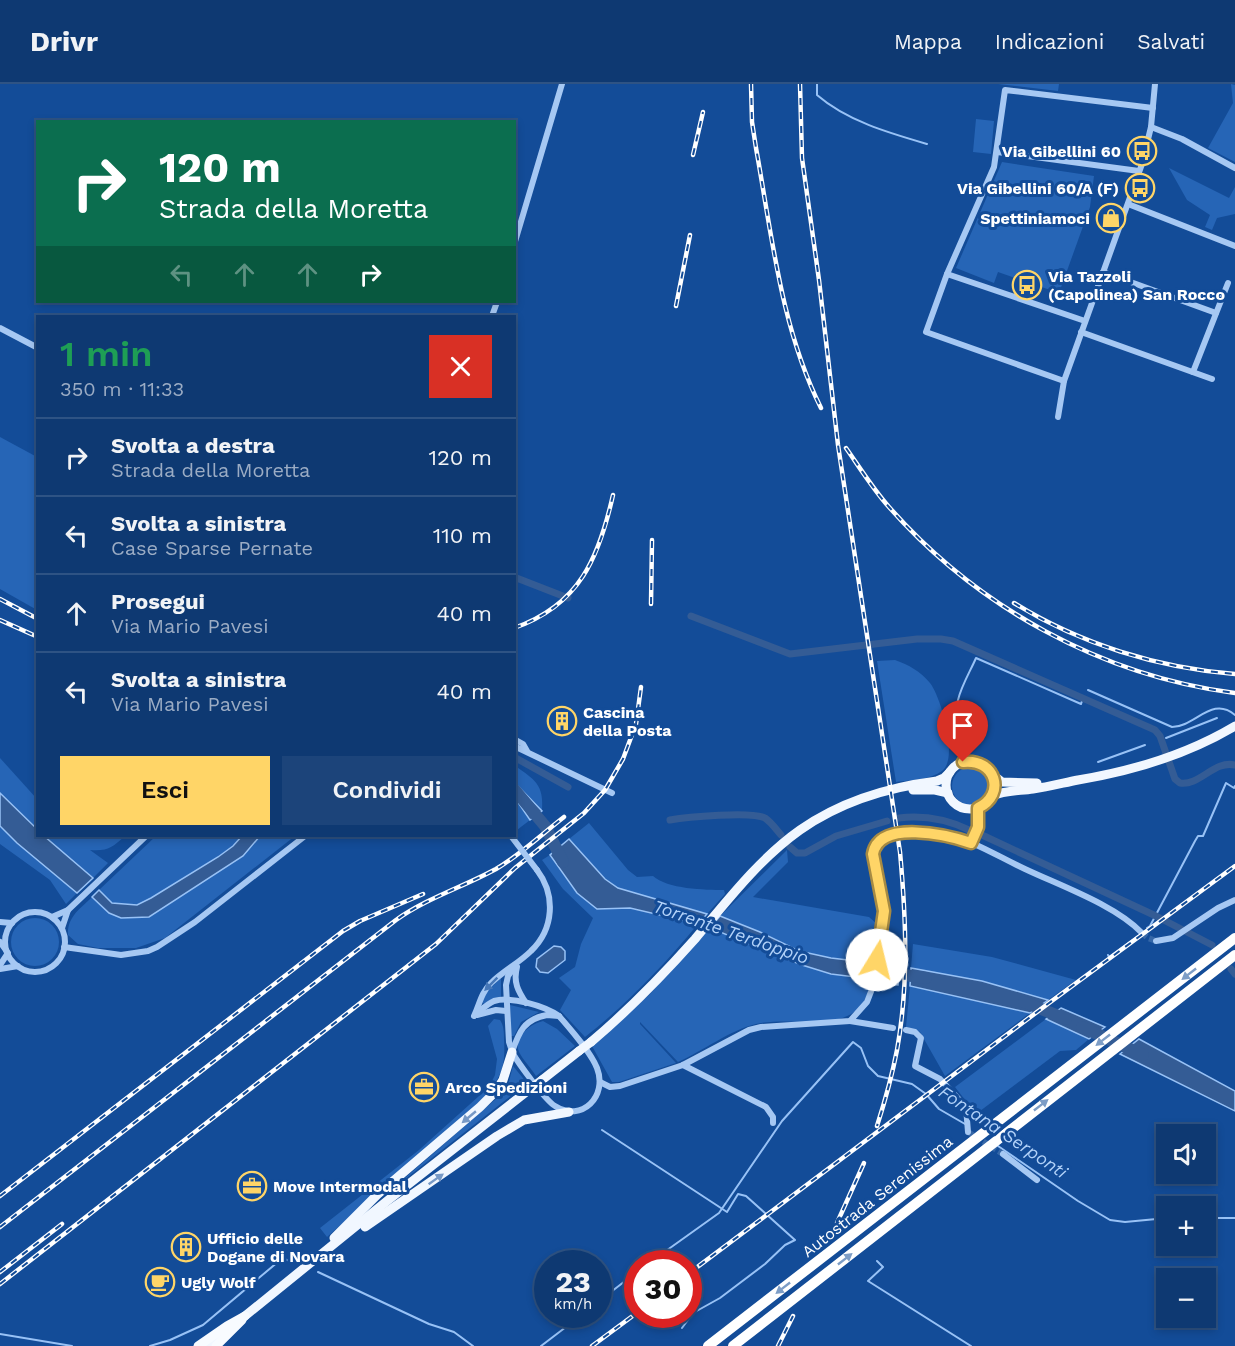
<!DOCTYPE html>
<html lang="it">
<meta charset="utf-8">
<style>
body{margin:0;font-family:"Work Sans",sans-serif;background:#1c447a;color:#f1f3f6;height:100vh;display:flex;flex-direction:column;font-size:22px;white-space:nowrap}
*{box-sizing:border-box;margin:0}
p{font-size:20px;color:#9bacc4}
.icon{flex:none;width:33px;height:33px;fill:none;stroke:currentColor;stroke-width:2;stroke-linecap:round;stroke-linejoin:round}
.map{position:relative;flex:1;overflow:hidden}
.panel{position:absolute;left:36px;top:231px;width:480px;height:522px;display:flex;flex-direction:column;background:#0e3972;border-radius:0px;box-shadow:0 3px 9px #0003,0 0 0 2px #2e5384}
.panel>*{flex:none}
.top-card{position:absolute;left:36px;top:36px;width:480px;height:183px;border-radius:0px;box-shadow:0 3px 9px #0003,0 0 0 2px #2e5384;background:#0b6e4f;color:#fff;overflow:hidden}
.buttons{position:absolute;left:1156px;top:1040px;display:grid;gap:12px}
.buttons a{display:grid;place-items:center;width:60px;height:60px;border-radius:0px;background:#0e3972;box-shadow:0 3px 9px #0003,0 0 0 2px #2e5384;font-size:30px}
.speed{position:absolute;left:534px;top:1166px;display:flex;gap:12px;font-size:30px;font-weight:700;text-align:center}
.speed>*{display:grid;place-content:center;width:78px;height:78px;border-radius:50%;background:#0e3972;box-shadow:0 3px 9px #0003,0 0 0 2px #2e5384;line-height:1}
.speed small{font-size:15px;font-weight:400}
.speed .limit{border:9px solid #d22;background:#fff;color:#111}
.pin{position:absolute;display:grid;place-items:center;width:51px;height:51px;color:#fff;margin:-62px -26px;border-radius:50% 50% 50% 0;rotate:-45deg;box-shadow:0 0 6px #0007}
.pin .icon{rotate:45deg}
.me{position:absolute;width:66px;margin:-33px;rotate:9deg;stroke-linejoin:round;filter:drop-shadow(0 0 4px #0008)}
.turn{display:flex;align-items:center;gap:21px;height:126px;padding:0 24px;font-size:27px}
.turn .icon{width:78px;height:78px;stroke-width:2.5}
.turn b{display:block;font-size:42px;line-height:51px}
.lanes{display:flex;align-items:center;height:57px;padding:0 24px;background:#0003;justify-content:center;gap:30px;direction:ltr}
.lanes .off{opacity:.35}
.round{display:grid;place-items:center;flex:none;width:63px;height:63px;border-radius:0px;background:#1c447a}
.overview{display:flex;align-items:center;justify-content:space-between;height:102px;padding:0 24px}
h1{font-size:36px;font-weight:600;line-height:45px;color:#1e9e55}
.primary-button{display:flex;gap:12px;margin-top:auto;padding:12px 24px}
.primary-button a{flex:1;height:69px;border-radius:0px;background:#ffd567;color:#111;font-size:24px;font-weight:600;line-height:69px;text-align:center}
.primary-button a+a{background:#1c447a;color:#f1f3f6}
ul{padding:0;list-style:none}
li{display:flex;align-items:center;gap:18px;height:78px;padding:0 24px;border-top:2px solid #2e5384}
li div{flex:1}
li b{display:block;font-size:22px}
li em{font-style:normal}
header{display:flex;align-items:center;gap:36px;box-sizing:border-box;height:84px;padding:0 30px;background:#0e3972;border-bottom:2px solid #2e5384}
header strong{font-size:28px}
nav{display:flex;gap:33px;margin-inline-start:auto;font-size:21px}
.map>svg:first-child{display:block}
</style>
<header>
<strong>Drivr</strong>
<nav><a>Mappa</a><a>Indicazioni</a><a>Salvati</a></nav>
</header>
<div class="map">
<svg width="1235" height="1262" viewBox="0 0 1235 1262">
<rect width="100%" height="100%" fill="#134c98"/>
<g fill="#2665b6">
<polygon points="998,0 1059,0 1058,7"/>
<polygon points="1231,0 1235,1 1235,78 1208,64 1233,19"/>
<polygon points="976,35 994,37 991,70 973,68"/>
<polygon points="1002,78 1094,92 1090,123 1059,209 998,188 994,199 956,184"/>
<polygon points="1169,84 1229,114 1235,103 1235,130 1217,134 1212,146 1205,143 1210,131 1187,116"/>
<polygon points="0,353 37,373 37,526 0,505"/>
<path d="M895,576C909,581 920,587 930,599C941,613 959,675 942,687C930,696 910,696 896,698L877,577Z"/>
<polygon points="0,674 37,715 37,745 0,709"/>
<path d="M514,681C535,696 544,700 542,727L515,698Z"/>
<circle cx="971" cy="702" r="19"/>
<polygon points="514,714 530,736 517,746 515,743"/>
<path d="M589,739L628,786L637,793L653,792C667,805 705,806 724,806L725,810L707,830L618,805L605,795L569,755Z"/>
<polygon points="0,742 17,759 77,809 66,820 50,796 0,760"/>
<path d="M44,752H125C111,764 109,767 90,766L108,779L93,794Z"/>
<polygon points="156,752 242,752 233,762 218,773 151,814 137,821 112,819 99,806"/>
<path d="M260,752H295L165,854L136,864H98L78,860L68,851C67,833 80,825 92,813L109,829L149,833L194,803L258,755Z"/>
<polygon points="787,766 788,778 753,813 869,833 877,840 873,879 829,874 798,866 760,848 720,832"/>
<path d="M550,771L577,809L615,824L646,826L698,840C664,881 627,920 585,953L560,926L571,906L559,894L575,883L581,860L593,834L563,805L542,776Z"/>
<circle cx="35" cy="858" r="24"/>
<path d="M710,844L802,881L831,890L871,895C863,957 799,930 756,940C732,945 701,968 678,978L640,938V940L676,979L619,998H612L592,962L649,911Z"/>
<polygon points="913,860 992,873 1076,896 1048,916 982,897 911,884"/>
<polygon points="501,894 501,913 484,920 481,917 487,907"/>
<polygon points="910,902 1030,929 945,992 920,948 906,943"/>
<polygon points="510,921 539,928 521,938 514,952 511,952"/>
<path d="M494,935L500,936C504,942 504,948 504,955C506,985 500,996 480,1017L327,1153L320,1144L419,1066L489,1003L495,991L497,975L488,942Z"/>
<polygon points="1046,935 1089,955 1076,966 1060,967 976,1030 955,1003"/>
<path d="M543,937L557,945L575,962L536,992C531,984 523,976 519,968C513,952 531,940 543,937Z"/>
<polygon points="513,982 527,999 390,1107 497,1014 508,1001"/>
</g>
<g fill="#345c95" stroke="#98c2f6" stroke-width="1.5">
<polygon points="514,698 542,727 530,736 515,714"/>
<polygon points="0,709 37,745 38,752 44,752 93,794 77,809 17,759 0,742"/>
<polygon points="242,752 260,752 243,772 149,833 121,834 109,829 92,813 99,806 112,819 137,821 151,814 218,773 233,762"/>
<polygon points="569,755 605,795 618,804 707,830 698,840 630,824 597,825 577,809 550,771"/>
<polygon points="720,832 760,848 799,867 831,874 873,879 871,895 831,890 802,881 710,844"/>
<polygon points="554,862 561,863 565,867 565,876 548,889 540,888 536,883 537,875"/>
<polygon points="880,879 900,881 898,901 876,899"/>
<polygon points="911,884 982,897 1048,916 1030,929 910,902"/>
<polygon points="1061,924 1105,943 1089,955 1046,935"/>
<polygon points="1139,955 1235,1007 1235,1027 1120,970"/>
</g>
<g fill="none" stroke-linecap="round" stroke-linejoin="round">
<g stroke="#98c2f6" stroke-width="2">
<path d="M817,0V11C847,37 889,49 927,60"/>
<path d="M1088,606L1172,643C1195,643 1212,611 1235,631"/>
<path d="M962,645C947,623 967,595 976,574L1081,620L1082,617"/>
<polyline points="1166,654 1217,634"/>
<polyline points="1098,678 1145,661"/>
<polyline points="1147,844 1150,842 1195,757 1198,752 1203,752 1226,699 1234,704 1235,702"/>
<polyline points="1108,871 1109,873 1138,852"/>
<polyline points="602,1046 727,1128 738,1110 746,1112 795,1156 785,1161 765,1180 720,1214 693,1229 682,1244"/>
<polyline points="998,1062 1078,1117 1110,1136 1125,1138 1167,1134"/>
<polyline points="1206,1134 1235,1134"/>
<polyline points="877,1177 883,1183 868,1197 971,1262"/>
<polyline points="649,1179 719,1129 782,1037 853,958 861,964 868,982 878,992 912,1000 926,1010 939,1025 965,1040"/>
<polyline points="318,1188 429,1240 454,1248 473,1262"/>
<polyline points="598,1218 638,1187"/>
<polyline points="0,1250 72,1262"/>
<polyline points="150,1262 170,1256 203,1241 279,1177 284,1175 294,1178"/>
<polyline points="541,1262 583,1230"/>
</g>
<g stroke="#345c95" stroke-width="7">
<polyline points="514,493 568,514"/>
<path d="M691,532L790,570L917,555H941L953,557L1155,646L1160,652L1175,695L1180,699C1200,702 1214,676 1235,681"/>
<polyline points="514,673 568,703"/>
<path d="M899,734C924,731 946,735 969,746"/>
<path d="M670,736C686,733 752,727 765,734C771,738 776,745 781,751"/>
<polyline points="982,751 1156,832 1212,861"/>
<polyline points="790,763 797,769 805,769 836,752 887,737"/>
<polyline points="1231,885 1235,890"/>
</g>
<g stroke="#345c95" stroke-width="12">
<polyline points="514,705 545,742 563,778"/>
<polyline points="884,888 926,894"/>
<polyline points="1024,918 1066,935"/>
<polyline points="1082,943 1143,971"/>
</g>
<g stroke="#3667a7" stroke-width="6" stroke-dasharray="6 3" stroke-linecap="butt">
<polyline points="1142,849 1148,854 1156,857"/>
<polyline points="968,1048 1003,1070"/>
</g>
<g stroke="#a6c8f3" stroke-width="6">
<polyline points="1151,43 1182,55 1235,84"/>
<polyline points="997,68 1139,87"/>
<polyline points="1128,120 1235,162"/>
<polyline points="514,161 562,0"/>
<polyline points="1103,188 1216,229"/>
<polyline points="947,190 1085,237"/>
<polyline points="492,232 497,218"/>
<polyline points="0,244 38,264"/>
<polyline points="1081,248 1212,295"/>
<polyline points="1193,288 1228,199"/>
<polyline points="1064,297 926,248 947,190 994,83 1005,6 1153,24"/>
<polyline points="1058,333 1064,297 1142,80 1151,43 1155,0"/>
<polyline points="514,655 523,660 527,667"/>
<polyline points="514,662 612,709"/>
<polyline points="971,759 978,743 978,724"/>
<circle cx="35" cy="858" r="30"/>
<polyline points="52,833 68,826 146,752"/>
<polyline points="0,838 12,839"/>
<polyline points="62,844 68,826"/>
<polyline points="1156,857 1173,854 1218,824 1235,816"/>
<polyline points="0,858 8,869 0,881"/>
<polyline points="64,863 121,871 148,867 157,863 195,838 305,752"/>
<path d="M517,883C513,898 518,907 526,919"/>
<polyline points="0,885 18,882"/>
<path d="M475,931C481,926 487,920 494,917C511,912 545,922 559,932"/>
<polyline points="477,931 496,926 506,927"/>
<path d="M547,931L559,932C571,946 590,967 597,984C608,1012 582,1039 555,1022C546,1017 518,979 512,968C519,948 524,935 547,931Z"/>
<path d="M474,932C480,919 481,909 491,899C503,887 519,879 531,867C554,845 556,811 537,786"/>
<polyline points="850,937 893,944"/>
<polyline points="906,946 915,948 921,954 915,982 940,995 966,1023 968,1048"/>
<polyline points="512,967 509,958 506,901 508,892 514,884"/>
<polyline points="683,981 766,1023 773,1033 773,1039"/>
<path d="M600,998L610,1003L620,1002L683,981L749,946L761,943L850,937L867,918L872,905L884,837L882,809L873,770L877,758C891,746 927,747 944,750C973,756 999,773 1025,785C1061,802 1115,821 1142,849"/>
<polyline points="1003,1070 1037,1096"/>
</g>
<g stroke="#f1f7ff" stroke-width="9">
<circle cx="970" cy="701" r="24"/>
<polyline points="992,690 1002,698 1037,699"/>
<polyline points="913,706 935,706 948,709"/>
<path d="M992,712C1005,706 1019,707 1033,705C1048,703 1063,699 1078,696C1132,687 1188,670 1235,642"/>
<path d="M591,958C629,926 662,892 695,855C727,817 759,775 800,746C840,718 889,703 937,697L944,694L950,688"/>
<polyline points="542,996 579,967"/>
<polyline points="365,1143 497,1052 524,1036 569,1028"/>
<polyline points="334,1154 378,1110 480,1023 496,1007 503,996 512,968"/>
<polyline points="240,1236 387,1117 530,1005"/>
<polyline points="208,1262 227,1247"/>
</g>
<g stroke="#f8fbff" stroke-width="9">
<polyline points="198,1262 227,1242 245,1232"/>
<polyline points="216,1262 242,1236"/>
</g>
<g stroke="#fff" stroke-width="10">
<polyline points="708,1262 1235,854"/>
<polyline points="733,1262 1235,871"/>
</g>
<g stroke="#fff" stroke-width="4.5">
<g id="rail">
<path d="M751,0L752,38L756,64C772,152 781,244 821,324"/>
<path d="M800,0L802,74L819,196L838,361L900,768C906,834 909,900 897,966C892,992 885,1017 877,1042"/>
<polyline points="693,71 703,28"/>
<polyline points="676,222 690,151"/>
<path d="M846,364C860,384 873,405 889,423C977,523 1102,592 1235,609"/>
<polyline points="0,515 38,535"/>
<path d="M1014,519C1080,560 1158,584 1235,590"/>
<polyline points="651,520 652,456"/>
<polyline points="0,536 38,553"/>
<path d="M514,544C580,521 599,473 613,411"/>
<polyline points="0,1112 343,847 360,837 423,810"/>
<polyline points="837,1139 864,1079"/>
<path d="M0,1143L396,836C427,814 463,803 496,785C520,771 542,750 564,733"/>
<polyline points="0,1188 62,1140"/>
<polyline points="688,1190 1049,919 1235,782"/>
<polyline points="0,1200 436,860 515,784 584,729 605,706 623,675 636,640 641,603"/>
<polyline points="592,1262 638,1228"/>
<polyline points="778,1262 793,1232"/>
</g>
</g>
<use href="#rail" stroke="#134c98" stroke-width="2" stroke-dasharray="7" stroke-linecap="butt"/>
<polyline stroke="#a6c8f3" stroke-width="6" points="511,752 537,786"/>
<g stroke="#f1f7ff" stroke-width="9">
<polyline points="579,967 591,958"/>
<polyline points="530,1005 542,996"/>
</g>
</g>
<defs><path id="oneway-solid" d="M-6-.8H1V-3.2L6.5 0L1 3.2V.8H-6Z" transform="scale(1.5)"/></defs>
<g fill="#7d9dc6">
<use href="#oneway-solid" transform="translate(1189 890) rotate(142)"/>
<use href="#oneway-solid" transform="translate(1103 956) rotate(142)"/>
<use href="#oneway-solid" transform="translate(1041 1021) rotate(-38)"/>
<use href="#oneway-solid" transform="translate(845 1175) rotate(-38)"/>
<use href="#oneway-solid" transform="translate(783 1204) rotate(142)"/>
</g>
<use fill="#4677b8" href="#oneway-solid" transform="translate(491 900) rotate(135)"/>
<g fill="#7799c6">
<use href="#oneway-solid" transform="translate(469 1033) rotate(140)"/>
<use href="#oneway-solid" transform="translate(436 1095) rotate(-35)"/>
</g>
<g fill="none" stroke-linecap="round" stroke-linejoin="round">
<g stroke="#a68a43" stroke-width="15">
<path id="route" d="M877,876L884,827L873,770C879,735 948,751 971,759L978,743V724C1007,710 995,674 963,678"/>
</g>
<use href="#route" stroke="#ffd567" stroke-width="10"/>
</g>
<defs>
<g id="bus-ring" transform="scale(1.5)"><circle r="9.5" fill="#134c98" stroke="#ffd567" stroke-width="1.5"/><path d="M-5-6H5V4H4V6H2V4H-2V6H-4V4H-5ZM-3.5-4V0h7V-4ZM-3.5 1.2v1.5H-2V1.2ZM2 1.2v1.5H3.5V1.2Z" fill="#ffd567"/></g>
<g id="shop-ring" transform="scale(1.5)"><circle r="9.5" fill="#134c98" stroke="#ffd567" stroke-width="1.5"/><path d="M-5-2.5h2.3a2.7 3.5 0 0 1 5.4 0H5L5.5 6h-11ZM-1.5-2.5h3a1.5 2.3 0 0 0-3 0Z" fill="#ffd567"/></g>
<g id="building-ring" transform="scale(1.5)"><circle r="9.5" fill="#134c98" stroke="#ffd567" stroke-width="1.5"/><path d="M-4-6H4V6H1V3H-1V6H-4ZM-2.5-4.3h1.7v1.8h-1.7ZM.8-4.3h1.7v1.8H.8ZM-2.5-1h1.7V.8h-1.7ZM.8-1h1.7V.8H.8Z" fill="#ffd567"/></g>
<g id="office-ring" transform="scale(1.5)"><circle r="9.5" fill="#134c98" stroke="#ffd567" stroke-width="1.5"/><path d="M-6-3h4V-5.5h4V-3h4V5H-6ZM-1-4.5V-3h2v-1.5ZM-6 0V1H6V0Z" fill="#ffd567"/></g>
<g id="cafe-ring" transform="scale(1.5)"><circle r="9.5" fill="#134c98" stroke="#ffd567" stroke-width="1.5"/><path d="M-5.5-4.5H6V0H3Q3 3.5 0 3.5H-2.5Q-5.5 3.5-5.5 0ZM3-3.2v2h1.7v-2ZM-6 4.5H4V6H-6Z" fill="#ffd567"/></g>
</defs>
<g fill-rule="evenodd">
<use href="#bus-ring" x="1142" y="67"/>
<use href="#bus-ring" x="1140" y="104"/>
<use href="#shop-ring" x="1111" y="134"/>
<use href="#bus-ring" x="1027" y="201"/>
<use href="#building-ring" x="562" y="637"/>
<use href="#office-ring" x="424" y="1003"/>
<use href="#office-ring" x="252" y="1102"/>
<use href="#building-ring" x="186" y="1163"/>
<use href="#cafe-ring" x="160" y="1198"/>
</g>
<g text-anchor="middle" stroke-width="6" stroke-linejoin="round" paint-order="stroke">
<g font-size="16" font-weight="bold" fill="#fff" stroke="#134c98" text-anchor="start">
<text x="1121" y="73" text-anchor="end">Via Gibellini 60</text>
<text x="1119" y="110" text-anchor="end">Via Gibellini 60/A (F)</text>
<text x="1090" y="140" text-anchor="end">Spettiniamoci</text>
<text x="1048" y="198">Via Tazzoli<tspan x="1048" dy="18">(Capolinea) San Rocco</tspan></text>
<text x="583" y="634">Cascina<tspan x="583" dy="18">della Posta</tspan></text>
<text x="445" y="1009">Arco Spedizioni</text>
<text x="273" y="1108">Move Intermodal</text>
<text x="207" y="1160">Ufficio delle<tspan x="207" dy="18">Dogane di Novara</tspan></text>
<text x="181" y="1204">Ugly Wolf</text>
</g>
<g font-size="16" fill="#fff" stroke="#134c98">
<text transform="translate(877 1112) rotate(-38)" y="6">Autostrada Serenissima</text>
</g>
<g font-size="18" font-style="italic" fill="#b2d2f9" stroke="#134c98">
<text transform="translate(731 848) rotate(19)" y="6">Torrente Terdoppio</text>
<text transform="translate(1003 1048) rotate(34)" y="6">Fontana Serponti</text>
</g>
</g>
</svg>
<div class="buttons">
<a><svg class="icon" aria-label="sound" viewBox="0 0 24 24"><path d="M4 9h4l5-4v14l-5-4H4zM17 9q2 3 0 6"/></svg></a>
<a>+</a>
<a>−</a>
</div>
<div class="speed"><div>23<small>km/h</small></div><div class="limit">30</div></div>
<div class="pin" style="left:963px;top:678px;background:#d93025"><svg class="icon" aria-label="arrive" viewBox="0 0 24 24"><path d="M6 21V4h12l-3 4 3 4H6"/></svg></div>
<svg class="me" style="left:877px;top:876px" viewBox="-20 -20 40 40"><circle r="19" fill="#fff"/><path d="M0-13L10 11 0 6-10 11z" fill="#ffd567"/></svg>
<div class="top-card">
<div class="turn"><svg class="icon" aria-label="right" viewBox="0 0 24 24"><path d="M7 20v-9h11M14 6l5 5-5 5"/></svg><div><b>120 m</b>Strada della Moretta</div></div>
<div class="lanes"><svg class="icon off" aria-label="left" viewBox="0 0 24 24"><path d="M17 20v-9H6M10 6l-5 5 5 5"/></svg><svg class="icon off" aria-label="ahead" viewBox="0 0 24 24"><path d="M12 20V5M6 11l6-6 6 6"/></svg><svg class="icon off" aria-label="ahead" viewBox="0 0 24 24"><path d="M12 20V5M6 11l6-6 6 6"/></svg><svg class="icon" aria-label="right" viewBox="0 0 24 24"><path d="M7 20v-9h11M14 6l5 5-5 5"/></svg></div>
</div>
<section class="panel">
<div class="overview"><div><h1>1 min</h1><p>350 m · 11:33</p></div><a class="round" style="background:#d93025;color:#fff"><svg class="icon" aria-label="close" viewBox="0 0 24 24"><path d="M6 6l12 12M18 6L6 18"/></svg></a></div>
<ul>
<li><svg class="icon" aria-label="right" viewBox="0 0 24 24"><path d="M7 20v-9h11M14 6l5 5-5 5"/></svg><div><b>Svolta a destra</b><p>Strada della Moretta</p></div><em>120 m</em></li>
<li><svg class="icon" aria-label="left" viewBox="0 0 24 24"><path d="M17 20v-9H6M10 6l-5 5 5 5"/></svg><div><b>Svolta a sinistra</b><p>Case Sparse Pernate</p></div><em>110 m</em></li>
<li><svg class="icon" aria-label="ahead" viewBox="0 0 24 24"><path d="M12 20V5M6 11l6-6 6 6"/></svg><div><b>Prosegui</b><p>Via Mario Pavesi</p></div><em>40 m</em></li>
<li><svg class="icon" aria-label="left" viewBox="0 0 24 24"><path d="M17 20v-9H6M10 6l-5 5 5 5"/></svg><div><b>Svolta a sinistra</b><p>Via Mario Pavesi</p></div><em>40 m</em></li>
</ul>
<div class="primary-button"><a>Esci</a><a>Condividi</a></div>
</section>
</div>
